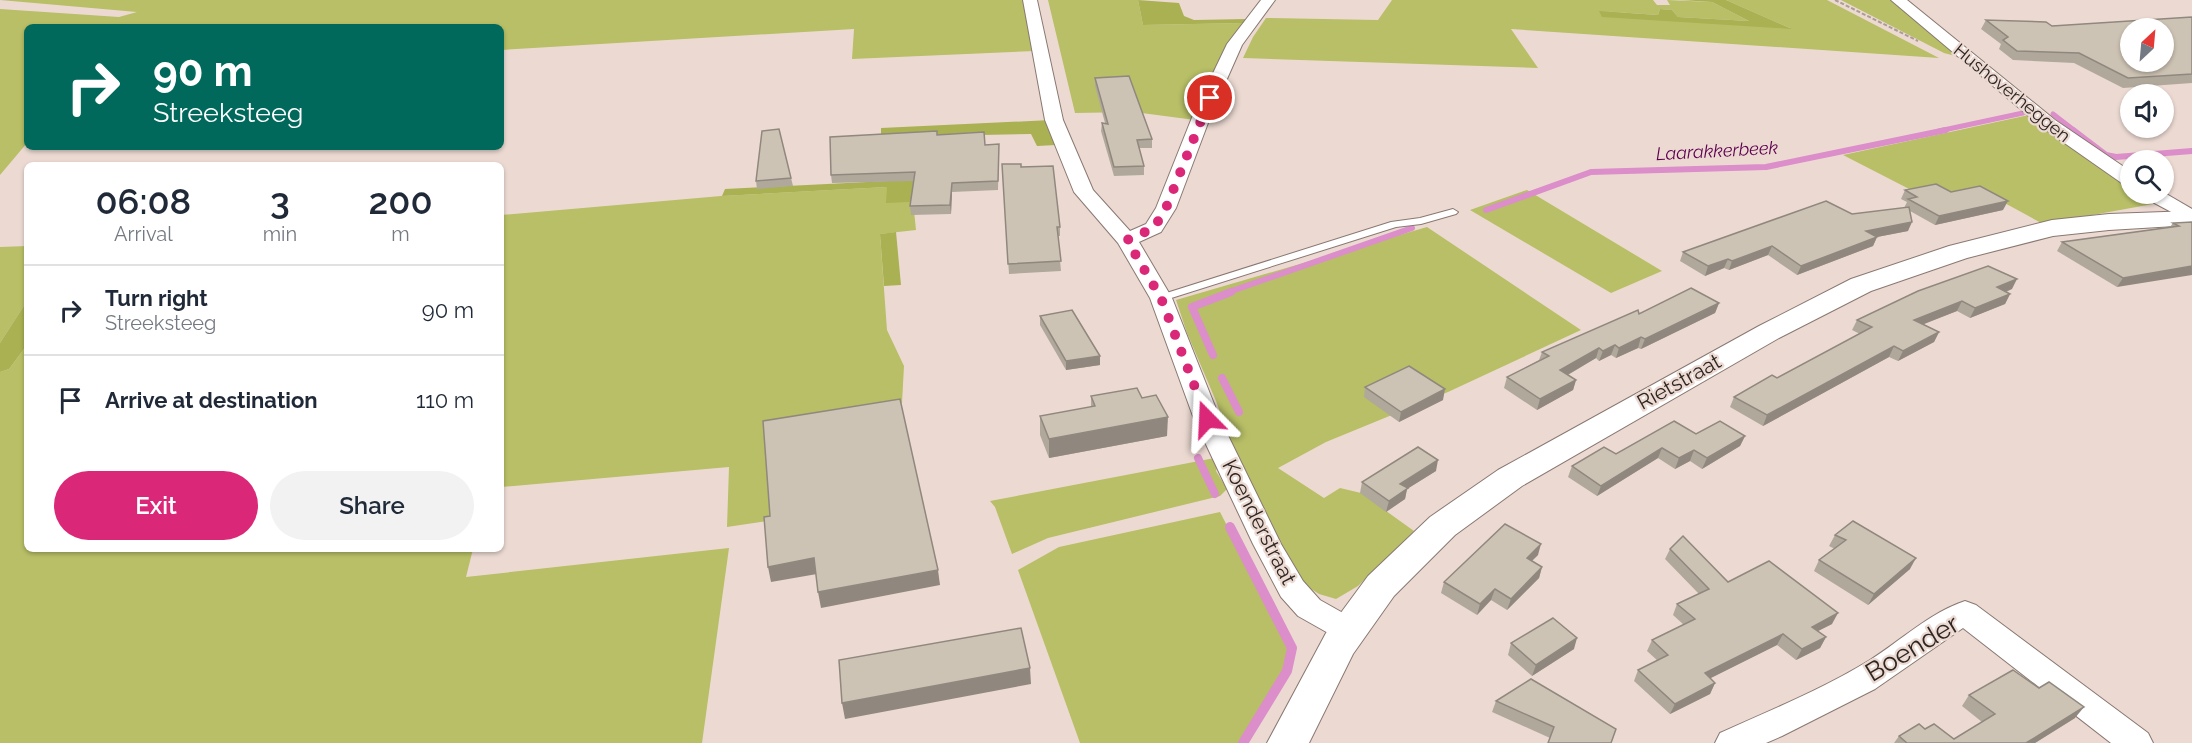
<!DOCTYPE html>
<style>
body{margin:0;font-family:Raleway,sans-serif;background:#f2f2f3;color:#1f2937;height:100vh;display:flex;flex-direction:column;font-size:22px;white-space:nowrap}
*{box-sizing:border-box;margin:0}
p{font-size:20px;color:#747a83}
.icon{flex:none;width:33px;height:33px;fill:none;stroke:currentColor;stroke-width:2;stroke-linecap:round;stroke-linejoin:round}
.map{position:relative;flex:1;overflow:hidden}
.details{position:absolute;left:24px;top:162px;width:480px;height:390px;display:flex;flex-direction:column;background:#fff;border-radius:9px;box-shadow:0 2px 4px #0004}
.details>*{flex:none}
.top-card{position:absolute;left:24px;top:24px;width:480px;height:126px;border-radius:9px;box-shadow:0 2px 4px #0004;background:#00695c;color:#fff;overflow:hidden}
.needle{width:39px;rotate:26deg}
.controls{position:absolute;left:2120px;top:18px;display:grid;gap:12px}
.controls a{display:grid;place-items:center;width:54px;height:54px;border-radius:50%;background:#fff;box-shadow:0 2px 4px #0004;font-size:30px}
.pin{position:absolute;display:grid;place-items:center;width:51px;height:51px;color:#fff;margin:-26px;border:3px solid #fff;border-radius:50%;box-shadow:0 2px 6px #0007}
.me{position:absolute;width:66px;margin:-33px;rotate:339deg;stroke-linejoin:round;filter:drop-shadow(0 0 4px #0008)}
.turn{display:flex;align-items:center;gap:21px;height:126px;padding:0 30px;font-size:27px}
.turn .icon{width:78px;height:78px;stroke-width:2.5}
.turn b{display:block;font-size:42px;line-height:51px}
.eta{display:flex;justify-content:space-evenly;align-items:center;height:102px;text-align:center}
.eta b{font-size:36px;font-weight:600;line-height:42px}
.primary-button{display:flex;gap:12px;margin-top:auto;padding:12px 30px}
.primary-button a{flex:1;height:69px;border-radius:36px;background:#db2777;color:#fff;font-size:24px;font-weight:600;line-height:69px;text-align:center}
.primary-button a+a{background:#f2f2f3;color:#1f2937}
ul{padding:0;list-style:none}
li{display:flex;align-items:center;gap:18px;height:90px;padding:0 30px;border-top:2px solid #e0e1e3}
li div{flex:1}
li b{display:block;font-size:22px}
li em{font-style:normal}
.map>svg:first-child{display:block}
</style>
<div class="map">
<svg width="2192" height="743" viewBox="0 0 2192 743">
<rect width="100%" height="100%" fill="#ecdad2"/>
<g fill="#b8bf66">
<polygon points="0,0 1023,0 1035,51 852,59 854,29 501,50 501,27 27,27 27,143 0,175 0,9 119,17 137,12"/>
<polygon points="1048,0 1138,0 1143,25 1244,23 1195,120 1134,112 1075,113"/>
<polygon points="1392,0 1653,0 1657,5 1670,5 1667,0 1712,2 1749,21 1678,17 1672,10 1660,9 1658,15 1600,11 1790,28 1726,0 1827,0 1939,58 1511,29 1538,68 1243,58 1253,37 1266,18 1378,20"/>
<polygon points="1841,0 1894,0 1963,58 1944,53"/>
<polygon points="2029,115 2130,189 2130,194 2136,194 2153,204 2043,224 1979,189 1942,195 1915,192 1843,155"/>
<polygon points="887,187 913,201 916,230 880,234 887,330 904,366 902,403 773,424 780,519 727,527 729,467 501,487 501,215 721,196"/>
<polygon points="1527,190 1662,271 1611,293 1470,210"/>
<polygon points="1427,227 1581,330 1448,392 1326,442 1278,468 1324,498 1340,488 1361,493 1414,531 1358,586 1336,599 1319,594 1305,585 1247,486 1216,401 1187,333 1176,300"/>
<polygon points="27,246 27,301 0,343 0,247"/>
<polygon points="27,345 27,549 473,549 466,577 729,548 702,743 0,743 0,372 9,369"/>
<polygon points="1220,457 1216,471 1227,489 1220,496 1048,538 1012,554 995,507 990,501"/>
<polygon points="1220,512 1290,649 1278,690 1247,743 1080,743 1018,570 1059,547"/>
</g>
<g fill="#a9b152">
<polygon points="1138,0 1179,3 1184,16 1194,20 1247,19 1244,23 1143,25"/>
<polygon points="1680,0 1726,0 1792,29 1602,17 1599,11 1658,15 1660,9 1672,10 1678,17 1749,21 1712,2"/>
<polygon points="1051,120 1056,145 1037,146 1031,134 881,137 881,128"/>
<polygon points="927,179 930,201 886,203 887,187 722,196 725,189"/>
<polygon points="896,232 901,285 884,286 880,234"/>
<polygon points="27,301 27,345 9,369 0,372 0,343"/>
</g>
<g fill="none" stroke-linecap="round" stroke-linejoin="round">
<g stroke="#db8ec9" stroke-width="5">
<polyline points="2053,114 2075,131"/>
<polyline points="1939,131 2023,113"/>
</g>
<g stroke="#db8ec9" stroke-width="6">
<polyline points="2073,130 2106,155 2116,157 2192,151"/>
<polyline points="1486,210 1591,172 1766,167 1946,130"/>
<polyline points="1226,293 1412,228"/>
</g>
<g stroke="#db8ec9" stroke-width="8">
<polyline points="1213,355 1192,307 1231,292"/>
<polyline points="1222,378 1239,412"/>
<polyline points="1198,458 1215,494"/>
</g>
<polyline stroke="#db8ec9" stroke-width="10" points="1230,527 1292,648 1287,671 1243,743"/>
<g stroke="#897871" stroke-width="2">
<polygon id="service" points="1453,209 1458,212 1456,214 1421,224 1396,227 1165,300 1161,301 1155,298 1157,296 1391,222 1420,218"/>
</g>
<g stroke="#897871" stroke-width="2">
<g id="minor">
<polygon points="1023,0 1037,0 1063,120 1093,190 1130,231 1146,224 1156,208 1193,115 1227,44 1261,0 1275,0 1242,45 1211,115 1176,208 1161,232 1139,242 1172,298 1220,419 1281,544 1303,581 1320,600 1359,622 1363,630 1359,638 1348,642 1337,638 1298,616 1281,597 1253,544 1194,419 1150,298 1118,243 1074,192 1045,120"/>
<polygon points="1891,0 1907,0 2055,120 2130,171 2130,186 2123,184 2043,128"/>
<polygon points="2163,192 2192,209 2192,223 2145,198 2142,194"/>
<path d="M1965,601L1976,605L2148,733L2153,743H2111L1963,628L1875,689L1782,736L1766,743H1715L1720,733C1771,710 1823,689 1870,660C1902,640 1929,613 1965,601Z"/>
</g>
</g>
<g stroke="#897871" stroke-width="2">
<polygon id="tertiary" points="2192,211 2192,225 2109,230 2053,236 1967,258 1871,291 1779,338 1522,486 1455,535 1394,596 1353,654 1309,743 1267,743 1326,633 1368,576 1430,517 1498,470 1759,326 1851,279 1949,246 2052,220 2109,214"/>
</g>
<polyline stroke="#aa9c96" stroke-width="2" stroke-dasharray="4 2" stroke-linecap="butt" points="1835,0 1918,41"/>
<use href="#service" fill="#fff" fill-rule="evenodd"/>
<use href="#minor" fill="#fff" fill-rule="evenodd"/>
<use href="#tertiary" fill="#fff" fill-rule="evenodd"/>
</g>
<g fill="#b0a89b">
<polygon points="2192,17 2192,83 2123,88 2074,63 2013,60 1999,49 2001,44 1981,29 1986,20 2052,26"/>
<polygon points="1095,78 1152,139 1152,148 1139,148 1144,166 1144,175 1114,176 1101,131 1102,123 1105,123 1095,86"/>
<polygon points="937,134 985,145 999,144 998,190 952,192 951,214 911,215 910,206 913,181 832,183 831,175"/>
<polygon points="1002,164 1021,167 1060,227 1060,236 1058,236 1061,271 1009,274"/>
<polygon points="791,178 793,186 757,189 756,181"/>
<polygon points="1905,190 1951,192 2003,210 1935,225 1910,211 1908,231 1877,237 1873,246 1797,275 1768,255 1729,270 1724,268 1705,276 1680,261 1683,252 1852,214 1904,208 1907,202 1901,199"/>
<polygon points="2192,222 2117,287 2057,251 2062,242 2170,227 2173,223"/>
<polygon points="2012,289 2006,292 2010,294 2005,304 1970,318 1957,311 1923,324 1939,332 1934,342 1898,361 1889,357 1763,426 1730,407 1734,397 1777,378 1860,334 1852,330 1857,320"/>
<polygon points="1719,303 1715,313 1641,349 1638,348 1616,358 1611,355 1599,361 1596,358 1568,375 1576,380 1573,390 1537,410 1504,388 1507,377 1539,360 1542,352 1639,314"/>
<polygon points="1040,316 1100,365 1066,370 1040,325"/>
<polygon points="1365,387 1443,400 1399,422 1364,397"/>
<polygon points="1091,396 1142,398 1167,436 1049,458 1040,435 1040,416 1091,407"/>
<polygon points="1696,434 1745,436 1740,446 1702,469 1690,461 1675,469 1658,458 1597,496 1568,477 1572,466 1616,454"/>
<polygon points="1436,471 1407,489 1405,499 1386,512 1360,493 1362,482"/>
<polygon points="1835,535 1910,569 1868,605 1814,571 1819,560 1835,549 1829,546"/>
<polygon points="1670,549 1728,582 1832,624 1818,631 1826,637 1820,648 1796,660 1777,645 1710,678 1715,683 1710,694 1670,714 1634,681 1638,670 1658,661 1647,651 1652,640 1684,625 1673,615 1677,604 1699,594 1665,559"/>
<polygon points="1538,555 1532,561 1542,567 1539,578 1507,610 1491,600 1477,615 1441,593 1444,582"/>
<polygon points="1511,643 1574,649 1532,676 1508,655"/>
<polygon points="1969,695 2075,718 2035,743 1894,743 1899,736 1925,729 1954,739 1982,722 1962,706"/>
<polygon points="1496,701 1616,729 1550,738 1492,712"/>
</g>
<g fill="#90887e">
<polygon points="952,183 952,192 951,214 950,205"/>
<polygon points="2008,201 2003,210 1935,225 1939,216"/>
<polygon points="1912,222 1908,231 1877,237 1873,246 1797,275 1801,266 1866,231"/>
<polygon points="1772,246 1768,255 1729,270 1732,261"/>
<polygon points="1728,259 1724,268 1705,276 1708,266"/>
<polygon points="2192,266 2192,275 2117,287 2123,278"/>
<polygon points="2017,279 2012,289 1992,297 1997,287"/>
<polygon points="2010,294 2005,304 1970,318 1975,308"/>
<polygon points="1962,301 1957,311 1909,330 1914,320"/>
<polygon points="1719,303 1715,313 1641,349 1645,339"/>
<polygon points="1939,332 1934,342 1898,361 1903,351"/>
<polygon points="1641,337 1638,348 1616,358 1619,348"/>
<polygon points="1615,345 1611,355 1599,361 1603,351"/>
<polygon points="1894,346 1889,357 1763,426 1767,415"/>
<polygon points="1599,348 1596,358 1557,381 1560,370"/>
<polygon points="1100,356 1100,365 1066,370 1066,361"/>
<polygon points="1576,380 1573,390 1537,410 1540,399"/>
<polygon points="1445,389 1443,400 1399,422 1401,412"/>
<polygon points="1168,417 1167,436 1049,458 1049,439"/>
<polygon points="1745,436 1740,446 1702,469 1707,458"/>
<polygon points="1662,448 1658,458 1597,496 1601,486"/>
<polygon points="1694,450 1690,461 1675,469 1679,458"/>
<polygon points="1438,460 1436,471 1407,489 1405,499 1386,512 1389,501 1400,484"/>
<polygon points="1541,544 1538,555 1523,569 1527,558"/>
<polygon points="814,558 817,574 771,582 768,567"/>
<polygon points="1916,558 1910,569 1868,605 1874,594"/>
<polygon points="1542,567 1539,578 1507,610 1511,599"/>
<polygon points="938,570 940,585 821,608 818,592"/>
<polygon points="1495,589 1491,600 1477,615 1480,604"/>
<polygon points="1838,613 1832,624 1806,637 1812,627"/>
<polygon points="1783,634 1777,645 1699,684 1705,673"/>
<polygon points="1826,637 1820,648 1796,660 1802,649"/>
<polygon points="1577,638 1574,649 1532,676 1536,665"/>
<polygon points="1030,668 1031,684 845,719 842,703"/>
<polygon points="1715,683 1710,694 1670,714 1675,704"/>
<polygon points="2084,707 2075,718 2035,743 2026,743"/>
</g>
<g fill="#cdc3b4" stroke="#90887e" stroke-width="1.5" fill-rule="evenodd">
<path d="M2192,17V74L2128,78L2079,53L2017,51L2003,40L2008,37L1986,20L2046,22L2052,26ZM2130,28H2163V62H2130Z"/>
<polygon points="1129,76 1152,139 1137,140 1144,166 1114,167 1102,123 1108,124 1095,78"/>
<polygon points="779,129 791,178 756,181 762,131"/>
<polygon points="937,131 937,135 984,132 985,145 999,144 998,181 952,183 950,205 910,206 915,172 831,175 830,137"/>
<polygon points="1002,164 1021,164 1021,167 1053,166 1060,227 1057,227 1061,261 1008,264"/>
<polygon points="1936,184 1951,192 1980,186 2008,201 1939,216 1908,199 1917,197 1905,190"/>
<polygon points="1826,201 1852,214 1909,207 1912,222 1866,231 1877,237 1801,266 1772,246 1732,261 1728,259 1708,266 1683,252"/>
<polygon points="2192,222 2192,266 2123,278 2062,242 2179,226 2173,223"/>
<polygon points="1988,266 2017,279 1997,287 2010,294 1975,308 1962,301 1914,320 1939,332 1903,351 1894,346 1767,415 1734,397 1772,375 1777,378 1872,327 1857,320 1918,291"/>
<polygon points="1691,288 1719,303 1645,339 1641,337 1619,348 1615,345 1603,351 1599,348 1560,370 1576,380 1540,399 1507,377 1549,356 1542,352 1638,310 1639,314"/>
<polygon points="1072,310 1100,356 1066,361 1040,316"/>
<polygon points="1409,366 1445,389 1401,412 1365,387"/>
<polygon points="1137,388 1142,398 1156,395 1168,417 1049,439 1040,416 1095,406 1091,396"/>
<polygon points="900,399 938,570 818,592 814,558 768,567 764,517 770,516 763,421"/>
<polygon points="1674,421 1696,434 1720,421 1745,436 1707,458 1694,450 1679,458 1662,448 1601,486 1572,466 1604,447 1616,454"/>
<polygon points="1418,447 1438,460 1400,484 1408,488 1389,501 1362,482"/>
<polygon points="1853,521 1916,558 1874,594 1819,560 1846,540 1835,535"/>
<polygon points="1505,524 1541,544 1527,558 1542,567 1511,599 1495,589 1480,604 1444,582"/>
<polygon points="1683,536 1728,582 1769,561 1838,613 1812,627 1826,637 1802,649 1783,634 1705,673 1715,683 1675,704 1638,670 1668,655 1652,640 1695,619 1677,604 1709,589 1670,549"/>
<polygon points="1553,618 1577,638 1536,665 1511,643"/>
<polygon points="1021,628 1030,668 842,703 839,660"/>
<polygon points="2013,670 2039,688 2049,682 2084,707 2026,743 1907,743 1899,736 1919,724 1925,729 1934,724 1954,739 1995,714 1969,695"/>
<polygon points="1531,679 1616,729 1611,743 1548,743 1554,727 1496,701"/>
</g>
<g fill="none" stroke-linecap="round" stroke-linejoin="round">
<polyline stroke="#db2777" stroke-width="10" stroke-dasharray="0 18" points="1207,419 1161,298 1127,240 1154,228 1166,208 1210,98"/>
</g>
<g text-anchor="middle" stroke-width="4.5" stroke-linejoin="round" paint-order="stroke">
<g font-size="18" fill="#2e2724" stroke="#ecdad2">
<text transform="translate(2012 93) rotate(39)" y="6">Hushoverheggen</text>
</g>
<g font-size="18" font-style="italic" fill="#5f0052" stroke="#ecdad2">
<text transform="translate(1717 151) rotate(-3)" y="6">Laarakkerbeek</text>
</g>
<g font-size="21" fill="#2e2724" stroke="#ecdad2">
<text transform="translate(1679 382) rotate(-29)" y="7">Rietstraat</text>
<text transform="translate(1259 522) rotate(63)" y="7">Koenderstraat</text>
</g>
<g font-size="26" fill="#2e2724" stroke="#ecdad2">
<text transform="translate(1912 648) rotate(-31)" y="9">Boender</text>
</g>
</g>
</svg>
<div class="controls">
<a><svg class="needle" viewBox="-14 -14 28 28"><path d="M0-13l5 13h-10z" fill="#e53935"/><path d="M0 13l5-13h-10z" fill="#747a83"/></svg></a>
<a><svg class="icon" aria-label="sound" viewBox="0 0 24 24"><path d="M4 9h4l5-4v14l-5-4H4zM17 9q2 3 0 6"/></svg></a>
<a><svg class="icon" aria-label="search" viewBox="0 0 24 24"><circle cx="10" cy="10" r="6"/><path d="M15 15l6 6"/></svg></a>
</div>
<div class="pin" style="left:1210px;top:98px;background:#d93025"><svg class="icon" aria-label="arrive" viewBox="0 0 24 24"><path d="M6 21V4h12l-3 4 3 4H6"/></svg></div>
<svg class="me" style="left:1207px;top:419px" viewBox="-20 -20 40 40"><path d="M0-17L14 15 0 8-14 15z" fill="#db2777" stroke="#fff" stroke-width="4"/></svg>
<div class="top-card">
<div class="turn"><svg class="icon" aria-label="right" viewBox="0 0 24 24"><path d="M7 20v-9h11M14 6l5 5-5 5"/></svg><div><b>90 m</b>Streeksteeg</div></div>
</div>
<section class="details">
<div class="eta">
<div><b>06:08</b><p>Arrival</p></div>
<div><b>3</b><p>min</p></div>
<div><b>200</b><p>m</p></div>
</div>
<ul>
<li><svg class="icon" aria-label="right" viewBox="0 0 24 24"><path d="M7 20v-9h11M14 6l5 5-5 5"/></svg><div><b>Turn right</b><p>Streeksteeg</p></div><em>90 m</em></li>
<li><svg class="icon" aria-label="arrive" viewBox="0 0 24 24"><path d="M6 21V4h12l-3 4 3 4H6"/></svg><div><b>Arrive at destination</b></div><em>110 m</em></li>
</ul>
<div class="primary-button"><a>Exit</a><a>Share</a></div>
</section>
</div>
